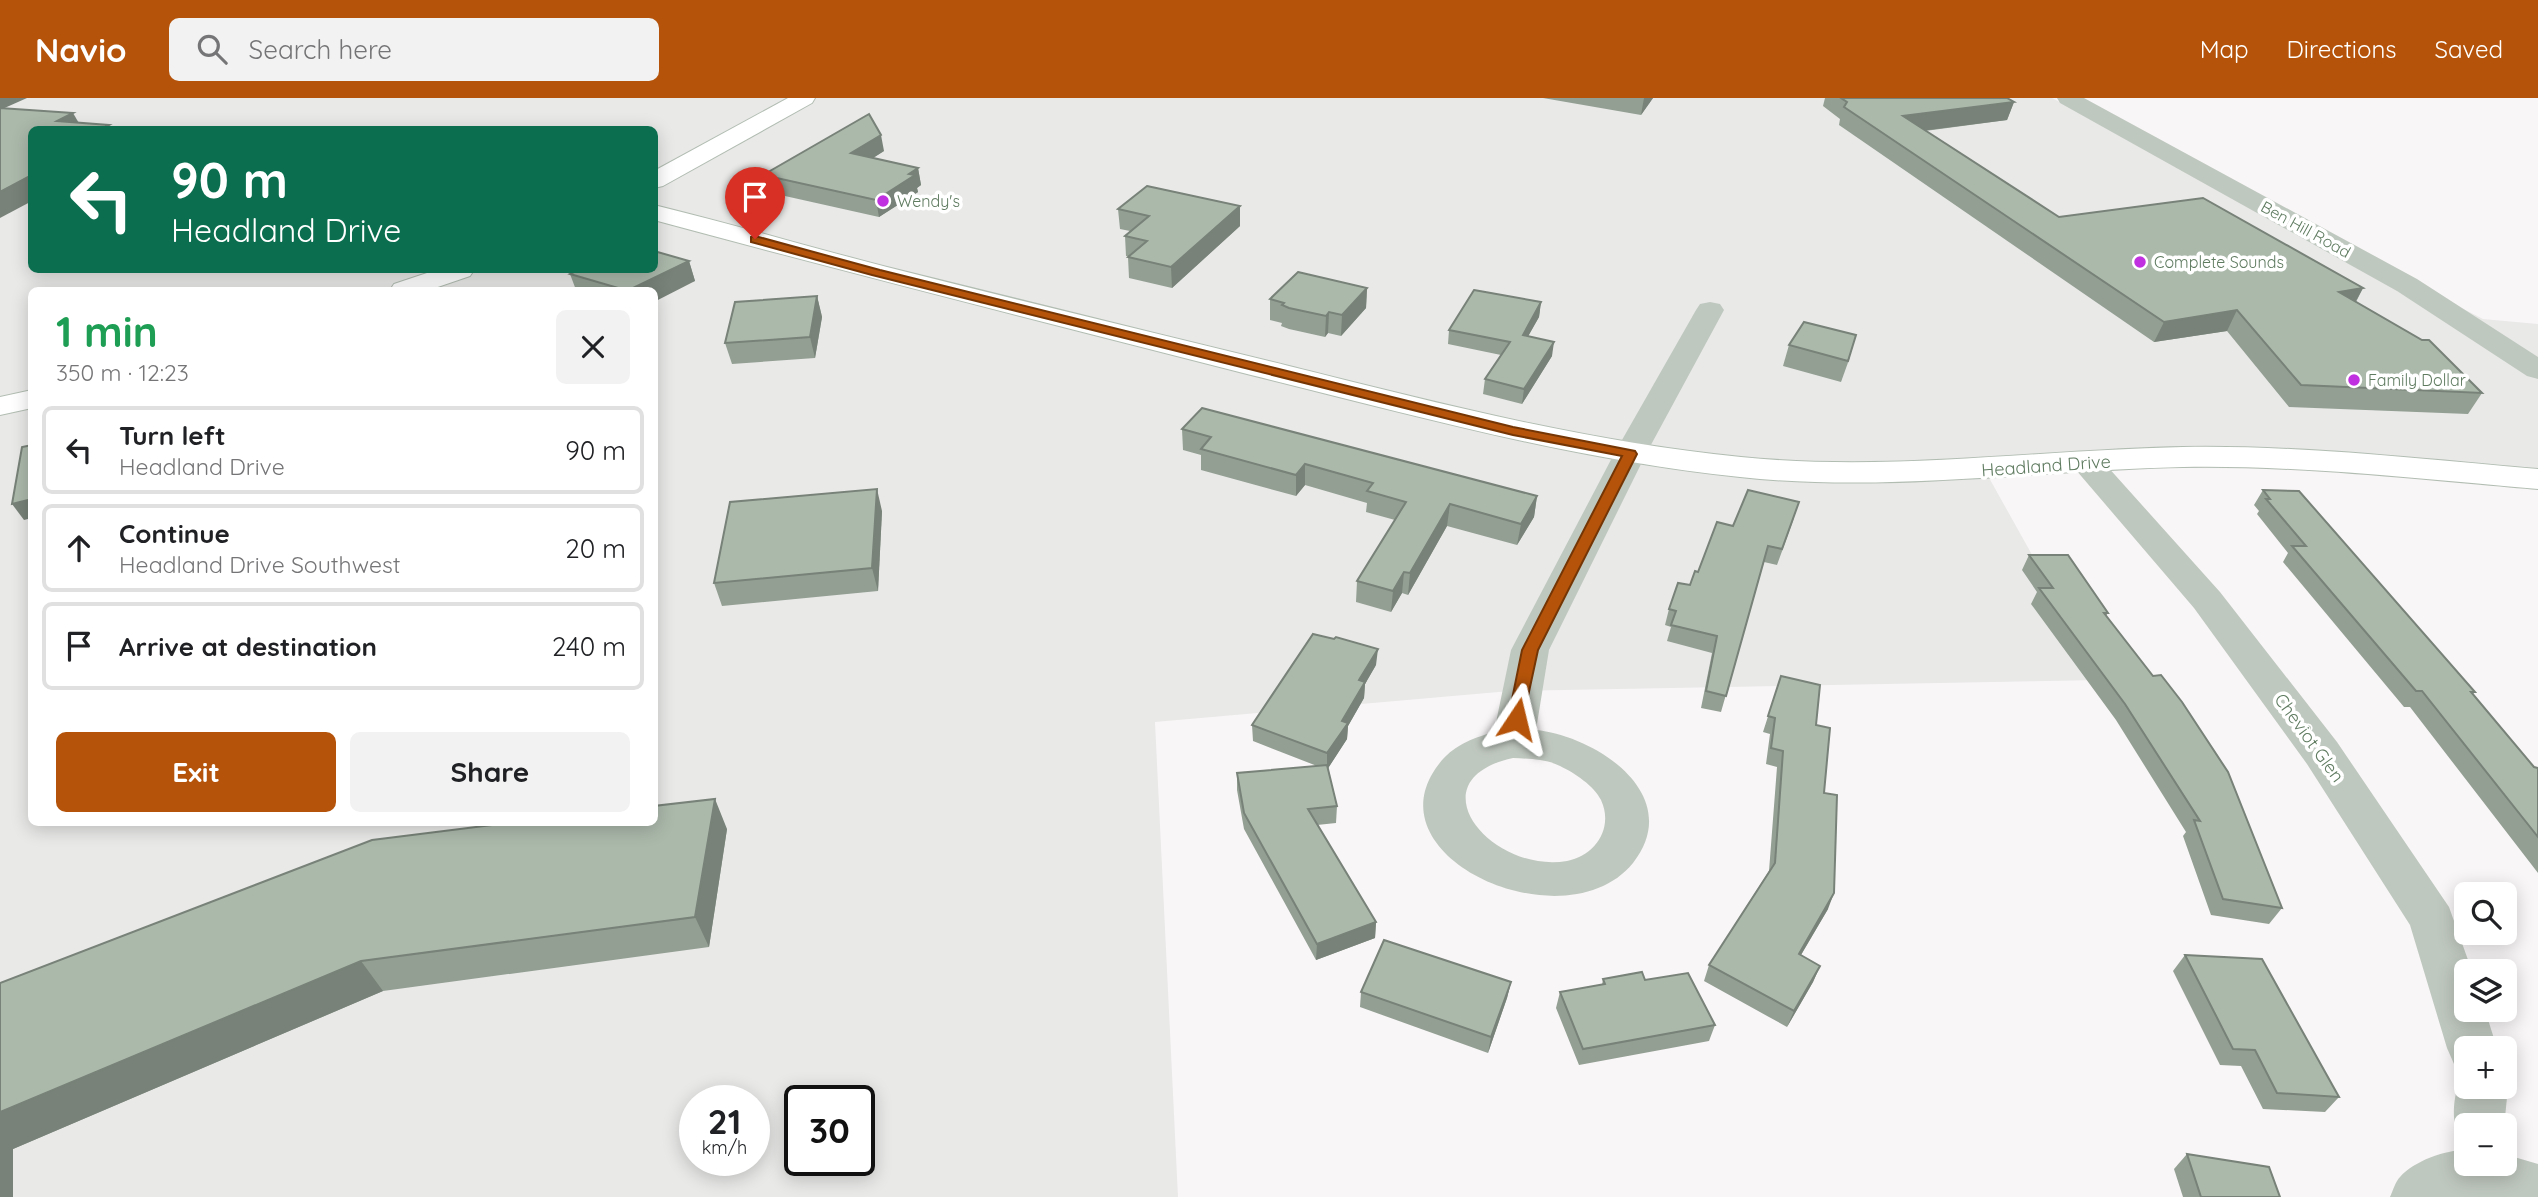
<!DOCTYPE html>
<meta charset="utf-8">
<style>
body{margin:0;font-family:Quicksand,sans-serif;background:#f2f2f2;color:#202124;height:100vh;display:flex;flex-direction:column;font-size:26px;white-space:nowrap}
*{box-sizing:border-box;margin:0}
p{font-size:23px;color:#757577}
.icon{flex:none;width:38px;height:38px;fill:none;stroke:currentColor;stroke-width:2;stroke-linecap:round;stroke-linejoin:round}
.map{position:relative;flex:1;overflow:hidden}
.panel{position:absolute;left:28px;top:189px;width:630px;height:539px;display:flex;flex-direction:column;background:#fff;border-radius:10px;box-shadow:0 4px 18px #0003}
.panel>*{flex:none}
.top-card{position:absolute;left:28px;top:28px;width:630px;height:147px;border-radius:10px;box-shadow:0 4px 18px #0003;background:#0b6e4f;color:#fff;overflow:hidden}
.controls{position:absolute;left:2454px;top:784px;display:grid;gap:14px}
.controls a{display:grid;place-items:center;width:63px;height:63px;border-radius:10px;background:#fff;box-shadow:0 4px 18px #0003;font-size:35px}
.speed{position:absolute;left:679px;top:987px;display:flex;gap:14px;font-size:35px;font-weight:700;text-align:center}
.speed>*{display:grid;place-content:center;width:91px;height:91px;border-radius:50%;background:#fff;box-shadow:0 4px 18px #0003;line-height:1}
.speed small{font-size:18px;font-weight:400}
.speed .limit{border:4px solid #111;border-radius:10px;background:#fff;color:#111}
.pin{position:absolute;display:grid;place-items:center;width:60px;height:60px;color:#fff;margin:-72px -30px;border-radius:50% 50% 50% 0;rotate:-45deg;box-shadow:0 0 7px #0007}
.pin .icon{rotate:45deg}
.me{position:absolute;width:77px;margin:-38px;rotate:10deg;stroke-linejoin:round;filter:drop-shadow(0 0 5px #0008)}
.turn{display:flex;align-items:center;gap:24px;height:147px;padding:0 28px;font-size:32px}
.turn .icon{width:91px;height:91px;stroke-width:2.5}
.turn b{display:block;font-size:49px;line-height:60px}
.round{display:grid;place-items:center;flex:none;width:74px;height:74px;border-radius:10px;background:#f2f2f2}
.summary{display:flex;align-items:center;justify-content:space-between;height:119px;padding:0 28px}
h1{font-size:42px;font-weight:700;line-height:52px;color:#1e9e55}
.button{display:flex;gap:14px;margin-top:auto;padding:14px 28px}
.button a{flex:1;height:80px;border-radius:10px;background:#b45309;color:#fff;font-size:28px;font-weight:700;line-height:80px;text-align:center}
.button a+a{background:#f2f2f2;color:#202124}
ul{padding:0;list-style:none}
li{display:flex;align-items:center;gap:21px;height:88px;margin:0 14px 10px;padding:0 14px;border:4px solid #e0e0e0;border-radius:10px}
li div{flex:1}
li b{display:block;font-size:26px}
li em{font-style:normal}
header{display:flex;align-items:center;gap:42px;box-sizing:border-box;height:98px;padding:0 35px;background:#b45309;color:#fff}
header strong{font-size:33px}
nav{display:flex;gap:38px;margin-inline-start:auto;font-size:24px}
.search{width:490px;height:63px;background:#f2f2f2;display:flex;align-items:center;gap:18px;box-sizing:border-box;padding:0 24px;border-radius:10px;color:#757577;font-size:26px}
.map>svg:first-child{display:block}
</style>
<header>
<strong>Navio</strong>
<div class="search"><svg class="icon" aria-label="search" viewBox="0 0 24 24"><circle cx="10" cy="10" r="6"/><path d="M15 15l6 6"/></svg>Search here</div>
<nav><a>Map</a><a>Directions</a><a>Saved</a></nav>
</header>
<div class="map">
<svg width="2538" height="1099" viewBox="0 0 2538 1099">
<rect width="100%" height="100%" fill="#f9f6f7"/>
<path fill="#e9e9e8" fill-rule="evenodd" d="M0,0H2052L2483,221L2538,226V386L2408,371L1983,369L2102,582L1510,593L1155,624L1178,1099H0ZM32,32H654V172H32ZM32,192H654V724H32ZM695,1003H754V1062H695ZM800,1003H859V1062H800Z"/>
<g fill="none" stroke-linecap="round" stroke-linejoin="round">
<g stroke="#b2bdb2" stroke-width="2">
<g id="secondary">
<polygon points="788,0 815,0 812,5 663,88 654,90 654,73"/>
<path d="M654,107C732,126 809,149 887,169C1021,203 1155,235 1289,268C1438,305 1587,344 1741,359C1889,374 2035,352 2183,349C2302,347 2420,361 2538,371V391C2420,381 2301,367 2183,369C2034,372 1889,395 1740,379C1574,362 1413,317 1251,277C1052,226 853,176 654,122Z"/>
<polygon points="436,172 474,172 470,178 429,192 390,192 394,186"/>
<polygon points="32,292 32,310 0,317 0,299"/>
</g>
</g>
<g fill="#bfc8bf" fill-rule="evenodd">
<path d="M1710,204L1720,206L1724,212L1646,356L1549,552L1536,632C1596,638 1686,697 1633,765C1569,844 1383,767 1431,678C1446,651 1466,642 1494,634L1511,552L1614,356L1696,212L1700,206ZM1513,660C1529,661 1546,661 1560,668C1575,675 1594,688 1601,702C1614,730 1595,758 1567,763C1491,776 1413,682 1513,660Z"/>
<polygon points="2086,355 2098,358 2220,494 2337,644 2449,809 2472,873 2466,873 2466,912 2485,912 2497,950 2466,950 2466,970 2454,966 2447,950 2410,827 2307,666 2194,510 2070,365 2074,358"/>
<path d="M2464,972H2466V989H2504V981L2508,989L2504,1030V1027H2466V1046L2460,1044C2450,1020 2453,996 2464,972Z"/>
<path d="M2466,1052V1066H2504V1056L2538,1066V1099H2390C2393,1093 2395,1084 2400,1079C2414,1063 2445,1052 2466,1052Z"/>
</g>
<polygon fill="#bfc8bf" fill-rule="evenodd" points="2057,0 2084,0 2417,181 2538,259 2538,281 2527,278 2397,193 2060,5"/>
<use href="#secondary" fill="#fff" fill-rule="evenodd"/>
</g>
<g fill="#939f93">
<polygon points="1543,0 1653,0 1641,17"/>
<polygon points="1825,0 2007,0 2014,4 2007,22 1925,33 2059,119 2363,190 2356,204 2482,295 2468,316 2289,309 2227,233 2154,244 1839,27 1840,21 1823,8"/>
<polygon points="884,53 873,60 918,70 921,87 917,90 918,94 879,119 767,94 763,77"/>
<polygon points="1118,111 1240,128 1172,190 1129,180 1128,159 1129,158 1126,158 1125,138 1130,133 1120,131"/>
<polygon points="689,163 695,183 654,192 576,192 570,176 574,174 566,172 654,172"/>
<polygon points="1367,190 1366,210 1341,238 1328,235 1325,239 1289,231 1281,228 1282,225 1270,222 1270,201"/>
<polygon points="817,198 822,219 815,260 732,266 725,245"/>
<polygon points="1541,204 1539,219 1528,238 1552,258 1522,306 1483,296 1485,281 1501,257 1448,246 1449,232"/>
<polygon points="1789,247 1850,259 1841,284 1783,268"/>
<polygon points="1182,331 1537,398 1534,419 1517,447 1447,428 1408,497 1402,495 1391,514 1356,504 1357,483 1395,422 1366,414 1367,405 1305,387 1296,398 1201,372 1201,357 1183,352"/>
<polygon points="2263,392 2475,594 2473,596 2534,669 2538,670 2538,775 2410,609 2404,609 2283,464 2288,455 2257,416 2259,413 2254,407"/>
<polygon points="882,413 878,493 722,508 714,485"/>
<polygon points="1794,420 1777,467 1764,464 1721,614 1701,610 1712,555 1667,543 1671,529 1665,527 1669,511 1690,487 1733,428"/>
<polygon points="2029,457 2108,515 2106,518 2282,810 2269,826 2211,817 2183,738 2186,734 2116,622 2031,506 2037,494 2022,472"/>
<polygon points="1376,567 1365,586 1364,600 1348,628 1347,641 1328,670 1337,708 1336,725 1317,727 1376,824 1375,840 1316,862 1244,731 1237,692 1237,675 1317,668 1253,643 1252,627"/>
<polygon points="1781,578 1816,627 1824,695 1828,811 1801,857 1820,868 1813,884 1787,929 1704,883 1709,867 1769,773 1777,669 1766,666 1770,636 1763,634"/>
<polygon points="727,731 709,849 383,893 13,1051 0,885"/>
<polygon points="2185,857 2339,999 2325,1014 2263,1011 2241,968 2220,967 2173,873"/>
<polygon points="1603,881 1645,882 1715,927 1709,943 1579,967 1556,910 1560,894 1602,887"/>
<polygon points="1511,884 1507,900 1488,955 1360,909 1361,894"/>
<polygon points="2187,1056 2280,1099 2183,1099 2174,1071"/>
</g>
<g fill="#788278">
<polygon points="0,0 27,0 0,12"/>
<polygon points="1644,0 1653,0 1641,17"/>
<polygon points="2014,4 2007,22 1897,36 1903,18"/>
<polygon points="73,15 83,32 57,23"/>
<polygon points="109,27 112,32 99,32"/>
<polygon points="881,37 884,53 854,72 851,55"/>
<polygon points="918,70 921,87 917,90 918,94 879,119 876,102 909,76"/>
<polygon points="32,77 32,103 0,120 0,94"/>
<polygon points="1240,108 1240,128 1172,190 1171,169"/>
<polygon points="689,163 695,183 654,204 654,192 629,192"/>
<polygon points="1367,190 1366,210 1341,238 1342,217"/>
<polygon points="2363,190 2352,210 2339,194"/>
<polygon points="817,198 822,219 815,260 810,239"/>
<polygon points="1541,204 1539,219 1521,251 1523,237"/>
<polygon points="2237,212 2227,233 2154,244 2164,224"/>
<polygon points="1329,214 1328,235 1325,239 1326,218"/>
<polygon points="1554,244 1552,258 1522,306 1524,291"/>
<polygon points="1305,366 1305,387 1296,398 1296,377"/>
<polygon points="877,391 882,413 878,493 872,470"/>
<polygon points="1537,398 1534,419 1517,447 1521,426"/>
<polygon points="32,401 32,420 24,422 12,406"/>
<polygon points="1450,406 1447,428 1408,497 1410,475"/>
<polygon points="1404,474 1402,495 1391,514 1393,493"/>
<polygon points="1378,551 1376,567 1365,586 1364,600 1348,628 1347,641 1327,672 1327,655 1359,582"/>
<polygon points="715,701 727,731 709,849 695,819"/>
<polygon points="1834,795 1828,811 1792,872 1799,856"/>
<polygon points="1376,824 1375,840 1316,862 1317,846"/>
<polygon points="361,863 383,893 13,1051 13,1099 0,1099 0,1014"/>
<polygon points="1820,868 1813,884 1787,929 1794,913"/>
<polygon points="1511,884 1507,900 1488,955 1491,939"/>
</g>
<g fill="#abb9ab" stroke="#788278" stroke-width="2">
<polygon points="1841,0 2007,0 2014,4 1903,18 2059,119 2203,100 2363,190 2339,194 2422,242 2429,242 2482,295 2301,287 2237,212 2164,224 1844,9 1847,4"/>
<polygon points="0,10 73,15 57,23 109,27 99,32 32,32 32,77 0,94"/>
<polygon points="869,16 881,37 851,55 918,70 909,76 915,77 876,102 763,77"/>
<polygon points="1147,88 1240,108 1171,169 1128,159 1147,143 1125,138 1149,118 1118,111"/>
<polygon points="654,153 689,163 629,192 625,192 570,176 578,172 654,172"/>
<polygon points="1298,174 1367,190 1342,217 1329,214 1326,218 1289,210 1282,207 1284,205 1270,201"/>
<polygon points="1474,192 1541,204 1523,237 1554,244 1524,291 1485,281 1510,244 1449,232"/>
<polygon points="817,198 810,239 725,245 735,204"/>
<polygon points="1804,224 1856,237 1848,263 1789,247"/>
<polygon points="1202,310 1537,398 1521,426 1450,406 1410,475 1404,474 1393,493 1357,483 1406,404 1367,393 1373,385 1305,366 1296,377 1201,351 1211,339 1182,331"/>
<polygon points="32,347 32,401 12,406 22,349"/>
<polygon points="877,391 872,470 714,485 730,404"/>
<polygon points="1748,392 1799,404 1782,451 1768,448 1726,598 1706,593 1717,538 1671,527 1676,513 1669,511 1678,485 1690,487 1695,473 1698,474 1717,424 1733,428"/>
<polygon points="2263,392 2299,393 2475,594 2471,594 2534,669 2538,670 2538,739 2422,593 2416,593 2292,448 2306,448 2266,401 2270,401"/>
<polygon points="2029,457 2068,457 2108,515 2104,515 2153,578 2161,577 2182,604 2228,674 2282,810 2223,801 2194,722 2200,723 2125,606 2039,490 2053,490"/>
<polygon points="1313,536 1334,541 1336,539 1378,551 1359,582 1365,584 1342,623 1348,625 1327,655 1252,627"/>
<polygon points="1781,578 1820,587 1816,627 1830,630 1824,695 1837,697 1834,795 1799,856 1820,868 1794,913 1709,867 1775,765 1783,653 1771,650 1775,620 1768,618"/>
<polygon points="1327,667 1337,708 1308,711 1376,824 1317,846 1244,715 1237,675"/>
<polygon points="715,701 695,819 361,863 0,1014 0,885 372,742 516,724 654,724 654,708"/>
<polygon points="1384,842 1511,884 1491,939 1361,894"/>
<polygon points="2185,857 2262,861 2339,999 2277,995 2255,952 2233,951"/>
<polygon points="1642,874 1645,882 1688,875 1715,927 1583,951 1560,894 1605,886 1603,881"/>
<polygon points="2187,1056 2269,1069 2280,1099 2201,1099"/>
</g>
<polygon fill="#b45309" stroke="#753606" stroke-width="2" points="755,138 880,172 1513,329 1635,353 1637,356 1538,552 1522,626 1511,626 1508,621 1522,552 1622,358 1513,337 872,177 751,144 751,139"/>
<g fill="#c02fe0" stroke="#fff" stroke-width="2.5">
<circle cx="883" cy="103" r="7"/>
<circle cx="2140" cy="164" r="7"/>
<circle cx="2354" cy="282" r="7"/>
</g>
<g text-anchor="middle" stroke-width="7" stroke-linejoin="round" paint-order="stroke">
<g font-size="16" fill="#5f7b60" stroke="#fff" text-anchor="start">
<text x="897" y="109">Wendy's</text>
<text x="2154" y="170">Complete Sounds</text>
<text x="2368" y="288">Family Dollar</text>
</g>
<g font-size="16" fill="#5f7b60" stroke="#fff">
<text transform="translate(2306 131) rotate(29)" y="6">Ben Hill Road</text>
</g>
<g font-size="18" fill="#5f7b60" stroke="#fff">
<text transform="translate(2046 368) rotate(-4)" y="6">Headland Drive</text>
<text transform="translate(2309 640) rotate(54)" y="6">Cheviot Glen</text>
</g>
</g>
</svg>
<div class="controls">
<a><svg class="icon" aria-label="search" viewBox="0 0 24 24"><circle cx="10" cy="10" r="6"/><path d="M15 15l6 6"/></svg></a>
<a><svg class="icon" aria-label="layers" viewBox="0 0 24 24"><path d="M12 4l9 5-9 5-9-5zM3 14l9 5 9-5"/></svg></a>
<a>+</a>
<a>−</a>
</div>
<div class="speed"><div>21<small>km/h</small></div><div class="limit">30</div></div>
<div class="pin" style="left:755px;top:141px;background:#d93025"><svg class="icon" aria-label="arrive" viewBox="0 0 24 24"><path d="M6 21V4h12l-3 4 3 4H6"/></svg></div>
<svg class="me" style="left:1517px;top:621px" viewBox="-20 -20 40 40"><path d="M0-17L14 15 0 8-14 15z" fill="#b45309" stroke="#fff" stroke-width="4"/></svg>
<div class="top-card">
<div class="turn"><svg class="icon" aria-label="left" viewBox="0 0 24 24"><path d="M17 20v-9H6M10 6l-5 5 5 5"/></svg><div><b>90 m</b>Headland Drive</div></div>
</div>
<section class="panel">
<div class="summary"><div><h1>1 min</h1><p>350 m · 12:23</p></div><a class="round"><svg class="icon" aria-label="close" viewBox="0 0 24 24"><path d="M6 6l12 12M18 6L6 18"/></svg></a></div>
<ul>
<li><svg class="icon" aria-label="left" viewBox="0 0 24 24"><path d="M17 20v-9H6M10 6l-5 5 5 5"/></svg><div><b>Turn left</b><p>Headland Drive</p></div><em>90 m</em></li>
<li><svg class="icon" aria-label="ahead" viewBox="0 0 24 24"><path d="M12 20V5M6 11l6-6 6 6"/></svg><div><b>Continue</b><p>Headland Drive Southwest</p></div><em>20 m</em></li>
<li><svg class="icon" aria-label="arrive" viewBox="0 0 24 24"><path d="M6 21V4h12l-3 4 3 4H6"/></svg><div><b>Arrive at destination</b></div><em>240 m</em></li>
</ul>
<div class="button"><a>Exit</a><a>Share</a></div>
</section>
</div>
